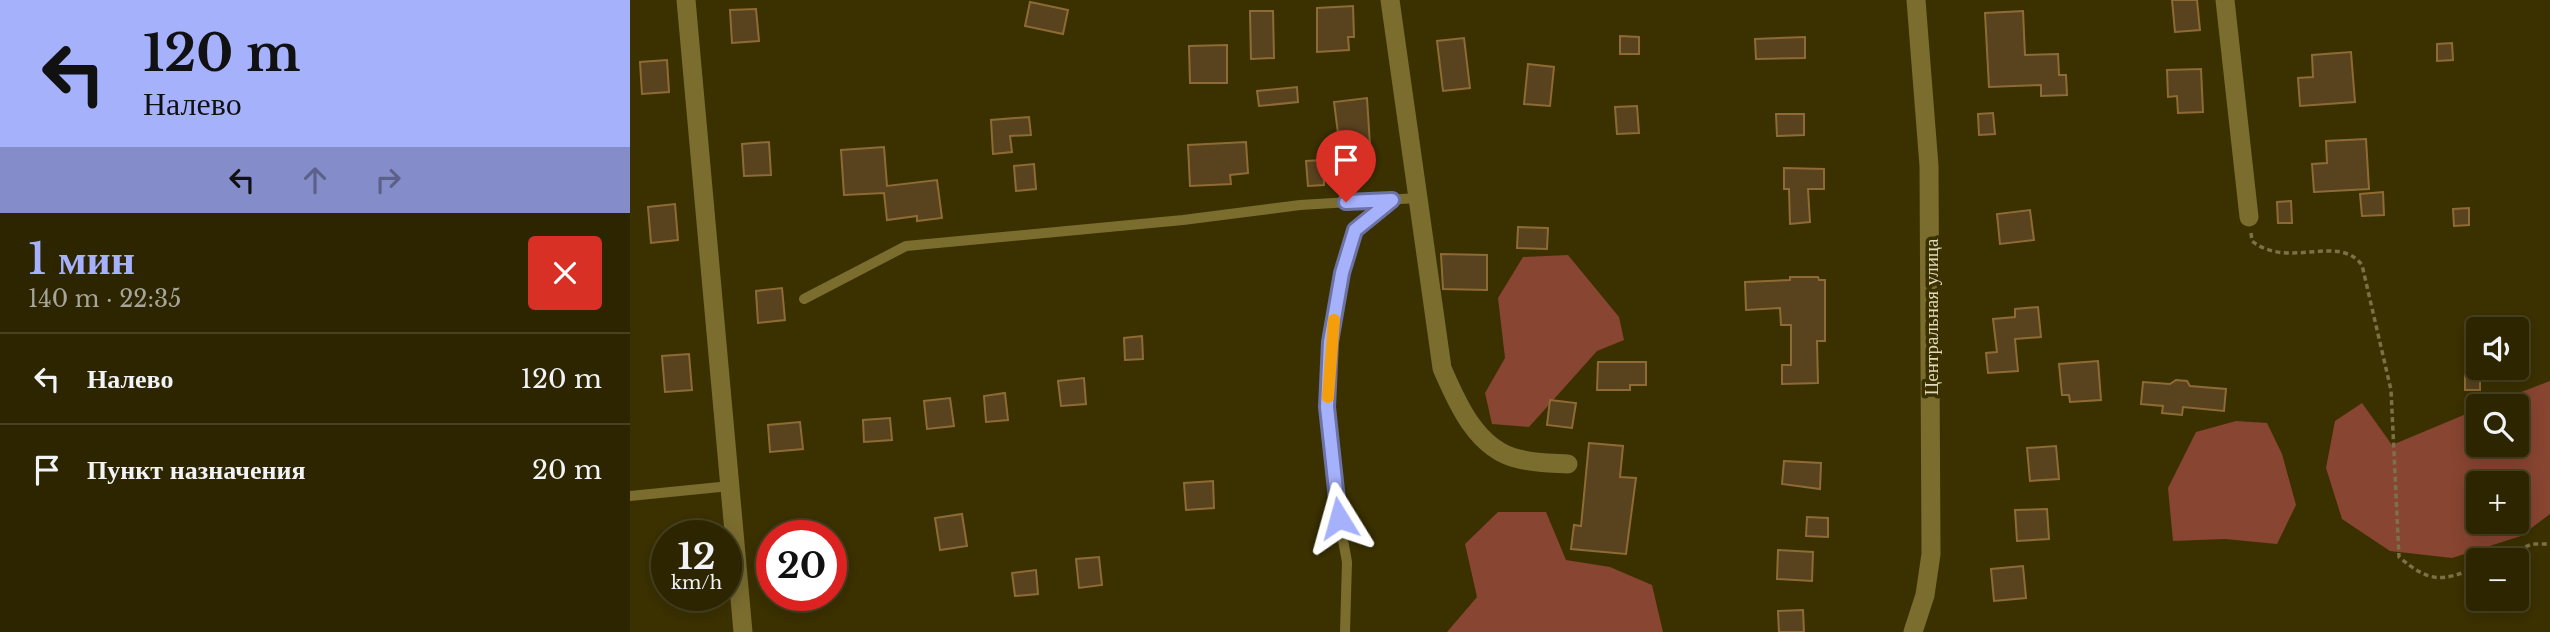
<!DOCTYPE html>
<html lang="ru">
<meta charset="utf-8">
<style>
body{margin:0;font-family:"Libre Baskerville",serif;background:#38310f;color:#f1f3f6;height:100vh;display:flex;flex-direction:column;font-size:26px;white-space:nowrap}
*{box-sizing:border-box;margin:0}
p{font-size:23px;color:#a6a599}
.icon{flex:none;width:38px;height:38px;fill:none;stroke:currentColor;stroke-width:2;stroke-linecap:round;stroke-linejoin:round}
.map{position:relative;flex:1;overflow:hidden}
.details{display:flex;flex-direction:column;background:#2c2500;width:630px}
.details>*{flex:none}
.guide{background:#a6b1fc;color:#111;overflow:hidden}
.tools{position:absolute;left:1836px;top:317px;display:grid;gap:14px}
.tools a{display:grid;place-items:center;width:63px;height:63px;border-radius:7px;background:#2c2500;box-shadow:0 4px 18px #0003,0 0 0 2px #484222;font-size:35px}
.speed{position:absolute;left:21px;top:520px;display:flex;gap:14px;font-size:35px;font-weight:700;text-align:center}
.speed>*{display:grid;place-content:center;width:91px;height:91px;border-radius:50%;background:#2c2500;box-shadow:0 4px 18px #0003,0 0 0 2px #484222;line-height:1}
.speed small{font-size:18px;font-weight:400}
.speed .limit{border:10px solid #d22;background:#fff;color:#111}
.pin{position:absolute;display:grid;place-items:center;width:60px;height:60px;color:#fff;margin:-72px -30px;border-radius:50% 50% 50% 0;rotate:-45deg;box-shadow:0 0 7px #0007}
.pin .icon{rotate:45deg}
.me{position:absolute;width:77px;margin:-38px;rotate:352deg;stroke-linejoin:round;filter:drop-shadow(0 0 5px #0008)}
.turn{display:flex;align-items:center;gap:24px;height:147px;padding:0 28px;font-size:32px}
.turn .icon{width:91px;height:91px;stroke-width:2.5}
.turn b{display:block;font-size:49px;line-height:60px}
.lanes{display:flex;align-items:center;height:66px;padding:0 28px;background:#0003;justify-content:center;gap:35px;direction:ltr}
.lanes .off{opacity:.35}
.round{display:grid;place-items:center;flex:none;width:74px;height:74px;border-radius:7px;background:#38310f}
.overview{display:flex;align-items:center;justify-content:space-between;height:119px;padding:0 28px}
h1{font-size:42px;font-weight:600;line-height:52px;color:#a6b1fc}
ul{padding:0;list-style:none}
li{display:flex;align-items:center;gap:21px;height:91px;padding:0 28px;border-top:2px solid #484222}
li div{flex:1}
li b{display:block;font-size:26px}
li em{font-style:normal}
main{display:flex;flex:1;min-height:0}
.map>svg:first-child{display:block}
</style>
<main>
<section class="details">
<div class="guide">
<div class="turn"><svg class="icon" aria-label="left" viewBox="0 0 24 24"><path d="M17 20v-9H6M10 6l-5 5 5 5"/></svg><div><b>120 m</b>Налево</div></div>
<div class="lanes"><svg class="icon" aria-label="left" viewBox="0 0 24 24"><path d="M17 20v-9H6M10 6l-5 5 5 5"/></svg><svg class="icon off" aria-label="ahead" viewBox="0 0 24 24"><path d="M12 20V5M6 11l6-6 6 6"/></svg><svg class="icon off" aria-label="right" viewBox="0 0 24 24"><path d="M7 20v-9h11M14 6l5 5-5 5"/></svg></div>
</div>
<div class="overview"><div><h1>1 мин</h1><p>140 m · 22:35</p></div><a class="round" style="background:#d93025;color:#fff"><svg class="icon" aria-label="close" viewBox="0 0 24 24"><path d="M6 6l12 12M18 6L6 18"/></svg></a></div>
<ul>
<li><svg class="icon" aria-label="left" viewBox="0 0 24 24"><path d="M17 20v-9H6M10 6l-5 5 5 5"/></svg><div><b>Налево</b></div><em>120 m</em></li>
<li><svg class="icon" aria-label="arrive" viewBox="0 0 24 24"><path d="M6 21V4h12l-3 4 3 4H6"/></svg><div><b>Пункт назначения</b></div><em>20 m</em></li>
</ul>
</section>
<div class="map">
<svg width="1920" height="632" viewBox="0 0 1920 632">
<rect width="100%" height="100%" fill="#3b3100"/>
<g fill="#884531" fill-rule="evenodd">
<polygon points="938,255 989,317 994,340 967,351 899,427 862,424 855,393 875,358 868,298 893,257"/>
<path d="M1920,381V514L1891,536L1822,558L1760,551L1712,519L1696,468L1705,421L1732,403L1762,445L1848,409V444H1886V406H1855ZM1848,483H1886V522H1848Z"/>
<polygon points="1606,421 1637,423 1652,454 1666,505 1647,544 1595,539 1543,541 1538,488 1566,432"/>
<polygon points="868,512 916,512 936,560 980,567 1022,585 1033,632 817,632 847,597 835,544"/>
</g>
<g fill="#59421e" stroke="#8e6b34" stroke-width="2">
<polygon points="1542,0 1567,0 1570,30 1545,32"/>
<polygon points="400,2 438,10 433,34 395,26"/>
<polygon points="723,6 724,37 718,37 719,50 687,52 687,8"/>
<polygon points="126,9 129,41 102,43 100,10"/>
<polygon points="620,11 643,11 644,58 621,59"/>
<polygon points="1393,11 1395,55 1428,54 1429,75 1436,75 1437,95 1411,96 1411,85 1359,87 1355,13"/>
<polygon points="990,36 1009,37 1009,54 990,54"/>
<polygon points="1175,37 1175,58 1126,59 1125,39"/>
<polygon points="834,38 840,88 813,91 807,41"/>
<polygon points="1822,43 1823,60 1807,61 1807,44"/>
<polygon points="597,45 597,83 560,83 559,46"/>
<polygon points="1721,52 1725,102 1670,106 1668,78 1683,77 1682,55"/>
<polygon points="37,60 39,92 12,94 10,62"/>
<polygon points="898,64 924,67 920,106 894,104"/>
<polygon points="1571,69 1573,112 1548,113 1547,96 1538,97 1537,70"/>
<polygon points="667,87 668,102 629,106 627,91"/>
<polygon points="737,98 740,145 710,149 704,102"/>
<polygon points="1007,106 1009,133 987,134 985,107"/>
<polygon points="1363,113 1365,134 1349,135 1348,114"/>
<polygon points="1146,114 1174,114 1174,135 1147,136"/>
<polygon points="399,117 401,135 380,136 382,152 363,154 361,120"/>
<polygon points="1736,139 1739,189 1684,192 1682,164 1697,163 1696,141"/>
<polygon points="139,142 141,175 114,176 112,144"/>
<polygon points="616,142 618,173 600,175 601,184 560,186 558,145"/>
<polygon points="254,147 257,186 307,180 312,218 287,221 287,216 257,220 254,193 214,195 211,150"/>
<polygon points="693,160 694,185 678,186 676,161"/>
<polygon points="404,164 406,189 386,191 384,166"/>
<polygon points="1154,168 1194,169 1194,189 1178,189 1180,222 1160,224 1159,189 1154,189"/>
<polygon points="1753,192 1754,215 1732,216 1730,194"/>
<polygon points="1661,201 1662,223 1648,223 1647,202"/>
<polygon points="45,204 48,240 21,243 18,207"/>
<polygon points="1839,208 1839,225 1824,226 1823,209"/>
<polygon points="1400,210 1404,240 1370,244 1367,214"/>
<polygon points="888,227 918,228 917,249 887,248"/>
<polygon points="811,254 857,255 857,290 813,289"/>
<polygon points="1160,277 1188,277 1189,280 1195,280 1195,341 1187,341 1188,383 1152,384 1152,365 1161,365 1161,325 1151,325 1150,308 1116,310 1115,282 1160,280"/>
<polygon points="152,288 155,320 128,323 126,291"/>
<polygon points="1408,307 1411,337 1385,339 1388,371 1358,373 1356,353 1367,352 1363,319 1385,317 1385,309"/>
<polygon points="512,336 513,359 495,360 494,338"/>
<polygon points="59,354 62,390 35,392 32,356"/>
<polygon points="1468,361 1471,400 1440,402 1439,395 1432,395 1429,364"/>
<polygon points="968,362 1016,362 1016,385 1000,385 1000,390 967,390"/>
<polygon points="1850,372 1850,390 1835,390 1835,373"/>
<polygon points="454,378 456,404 431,406 428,381"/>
<polygon points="1546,380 1557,381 1560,386 1596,389 1594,411 1553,407 1552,415 1532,413 1533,406 1511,404 1513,382 1540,384"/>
<polygon points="375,393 378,420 356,422 354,396"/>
<polygon points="320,398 324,426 297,429 294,401"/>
<polygon points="920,400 946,403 942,428 917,425"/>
<polygon points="260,418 262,440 234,442 233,420"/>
<polygon points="170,422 173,449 140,452 138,425"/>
<polygon points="959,443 993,446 990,477 1006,478 996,554 941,549 944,525 951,526"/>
<polygon points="1426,446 1429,479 1400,481 1397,448"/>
<polygon points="1154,461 1191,463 1190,489 1152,484"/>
<polygon points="583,481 584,508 556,510 554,483"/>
<polygon points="1417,509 1419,539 1387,541 1385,510"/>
<polygon points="332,514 337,546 310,550 305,518"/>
<polygon points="1177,517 1198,518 1198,537 1176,536"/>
<polygon points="1148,550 1183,552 1182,581 1147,579"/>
<polygon points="469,557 472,585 449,588 446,559"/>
<polygon points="1393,566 1396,598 1364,601 1361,569"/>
<polygon points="406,570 408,594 385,596 382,573"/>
<polygon points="1173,610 1174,632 1149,632 1148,611"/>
</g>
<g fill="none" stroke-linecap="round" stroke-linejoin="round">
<g stroke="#7a7147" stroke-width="3.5" stroke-dasharray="5 3.5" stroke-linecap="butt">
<path d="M1621,233L1622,241C1658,270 1708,233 1732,265L1761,390L1769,557C1800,583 1811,582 1848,567"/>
<polyline points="1864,560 1902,544 1920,544"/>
</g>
<g stroke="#7b6d2e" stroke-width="10">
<polyline points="174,299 276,246 553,220 670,205 788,198"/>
<polyline points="0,496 100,486"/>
<polyline points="715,632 717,562 705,496 697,407 700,342 712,273 725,230 762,200"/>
</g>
<g stroke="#7b6d2e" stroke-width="19">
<polyline points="56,0 113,632"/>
<path d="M760,0L812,368C827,403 847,450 889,459C905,463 922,463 938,464"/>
<polyline points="1595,0 1619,217"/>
<polyline points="1283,632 1295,595 1301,554 1299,166 1286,0"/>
</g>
</g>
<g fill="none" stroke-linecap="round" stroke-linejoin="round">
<g stroke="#6c73a4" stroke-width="18">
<polyline id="route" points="709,518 697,407 700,342 712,273 725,230 762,200 716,202"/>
</g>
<use href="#route" stroke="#a6b1fc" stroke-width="12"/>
<polyline stroke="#f59e0b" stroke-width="12" points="698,397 704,320"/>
</g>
<g text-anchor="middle" stroke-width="7" stroke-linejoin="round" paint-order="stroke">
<g font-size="19" fill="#e1dbbb" stroke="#3b3100">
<text transform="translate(1301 317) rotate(-90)" y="7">Центральная улица</text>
</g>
</g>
</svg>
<div class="tools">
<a><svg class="icon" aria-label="sound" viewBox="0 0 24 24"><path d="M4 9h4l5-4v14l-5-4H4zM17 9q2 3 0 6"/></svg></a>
<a><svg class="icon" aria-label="search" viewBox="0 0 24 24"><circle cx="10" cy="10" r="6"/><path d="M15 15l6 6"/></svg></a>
<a>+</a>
<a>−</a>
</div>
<div class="speed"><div>12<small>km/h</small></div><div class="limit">20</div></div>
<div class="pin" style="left:716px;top:202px;background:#d93025"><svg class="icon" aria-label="arrive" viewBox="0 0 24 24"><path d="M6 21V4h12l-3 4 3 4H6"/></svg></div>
<svg class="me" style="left:709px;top:518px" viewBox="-20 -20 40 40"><path d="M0-17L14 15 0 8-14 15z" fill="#a6b1fc" stroke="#fff" stroke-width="4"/></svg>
</div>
</main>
